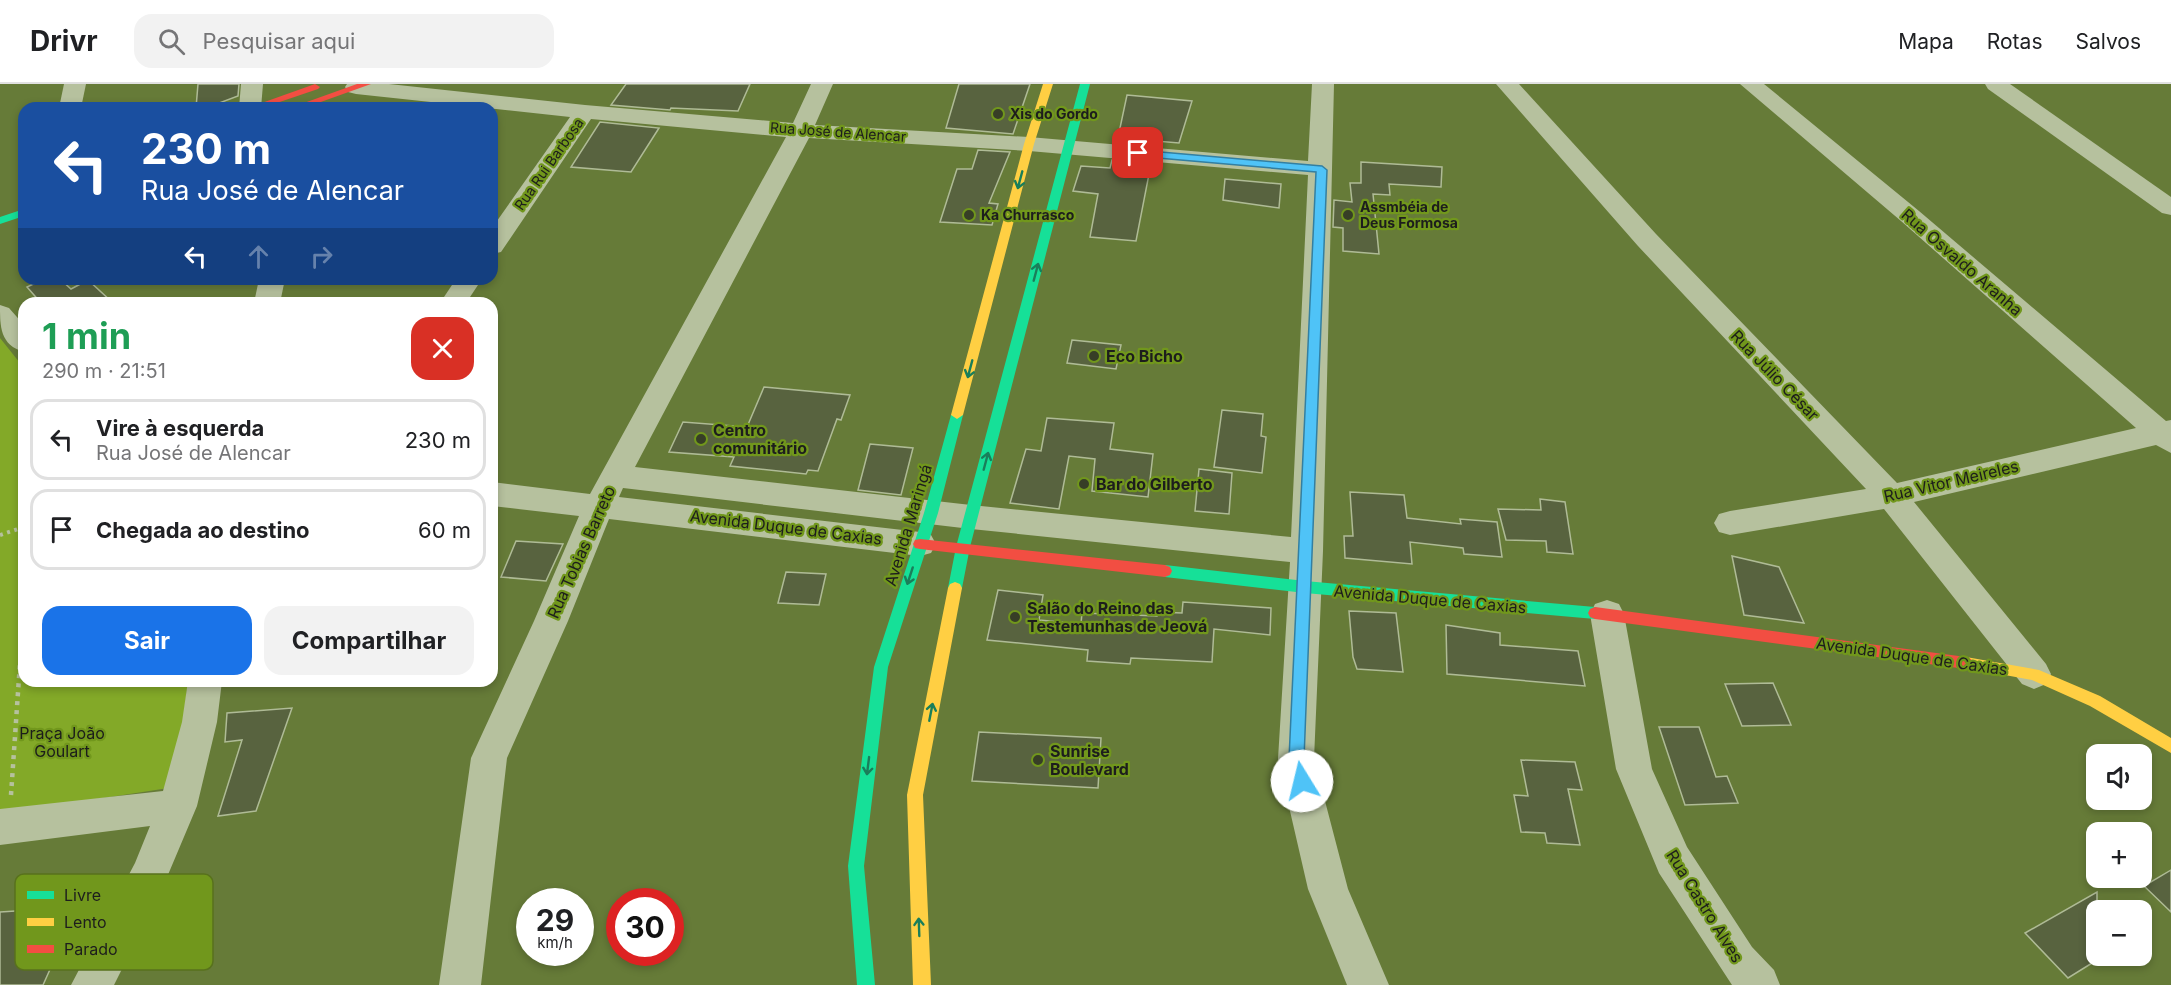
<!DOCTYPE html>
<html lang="pt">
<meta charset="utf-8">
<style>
body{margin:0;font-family:Inter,sans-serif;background:#f2f2f2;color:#202124;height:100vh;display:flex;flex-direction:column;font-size:22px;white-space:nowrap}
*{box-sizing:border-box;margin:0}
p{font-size:20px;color:#757577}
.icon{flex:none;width:33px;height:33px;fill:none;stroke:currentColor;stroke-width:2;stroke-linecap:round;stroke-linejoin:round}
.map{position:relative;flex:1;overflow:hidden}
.details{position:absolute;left:18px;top:213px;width:480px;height:390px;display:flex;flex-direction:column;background:#fff;border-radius:18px;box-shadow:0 3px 9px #0003}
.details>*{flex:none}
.guide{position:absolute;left:18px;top:18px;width:480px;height:183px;border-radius:18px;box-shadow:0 3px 9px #0003;background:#1a4fa0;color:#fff;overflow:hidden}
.tools{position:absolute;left:2086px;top:660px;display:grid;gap:12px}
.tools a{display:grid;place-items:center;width:66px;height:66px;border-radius:12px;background:#fff;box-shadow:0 3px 9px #0003;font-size:30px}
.speed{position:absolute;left:516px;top:804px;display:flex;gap:12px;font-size:30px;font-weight:700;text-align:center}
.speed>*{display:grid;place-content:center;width:78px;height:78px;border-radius:50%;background:#fff;box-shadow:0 3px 9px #0003;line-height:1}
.speed small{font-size:15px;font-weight:400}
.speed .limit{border:9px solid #d22;background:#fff;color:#111}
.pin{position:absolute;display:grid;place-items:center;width:51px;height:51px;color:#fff;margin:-26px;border-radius:12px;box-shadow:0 3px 9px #0006}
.me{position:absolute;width:66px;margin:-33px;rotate:351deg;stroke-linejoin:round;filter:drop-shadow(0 0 4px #0008)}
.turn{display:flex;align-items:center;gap:21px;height:126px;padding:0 24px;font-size:27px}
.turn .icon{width:78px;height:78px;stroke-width:2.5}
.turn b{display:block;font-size:42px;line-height:51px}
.lanes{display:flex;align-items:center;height:57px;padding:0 24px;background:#0003;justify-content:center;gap:30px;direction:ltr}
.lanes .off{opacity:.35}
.round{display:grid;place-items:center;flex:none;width:63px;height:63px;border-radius:18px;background:#f2f2f2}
.headline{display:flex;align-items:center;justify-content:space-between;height:102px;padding:0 24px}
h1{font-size:36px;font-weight:700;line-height:45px;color:#1e9e55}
.button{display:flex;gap:12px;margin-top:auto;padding:12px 24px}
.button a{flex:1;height:69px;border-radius:18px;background:#1a73e8;color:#fff;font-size:24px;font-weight:700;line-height:69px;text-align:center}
.button a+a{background:#f2f2f2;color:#202124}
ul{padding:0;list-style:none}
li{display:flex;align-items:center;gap:18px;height:81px;margin:0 12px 9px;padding:0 12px;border:3px solid #e0e0e0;border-radius:18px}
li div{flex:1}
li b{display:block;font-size:22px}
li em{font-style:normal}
header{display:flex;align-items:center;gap:36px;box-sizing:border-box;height:84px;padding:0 30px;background:#fff;border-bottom:2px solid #e0e0e0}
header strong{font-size:28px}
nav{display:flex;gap:33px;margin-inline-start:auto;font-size:21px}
.search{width:420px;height:54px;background:#f2f2f2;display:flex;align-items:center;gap:15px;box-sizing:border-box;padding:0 21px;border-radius:18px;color:#757577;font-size:22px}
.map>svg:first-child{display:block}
</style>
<header>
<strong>Drivr</strong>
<div class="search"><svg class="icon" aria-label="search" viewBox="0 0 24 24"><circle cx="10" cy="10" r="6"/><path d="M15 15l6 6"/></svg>Pesquisar aqui</div>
<nav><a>Mapa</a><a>Rotas</a><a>Salvos</a></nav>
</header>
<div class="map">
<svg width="2171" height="901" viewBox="0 0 2171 901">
<rect width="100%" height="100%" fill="#667b38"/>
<polygon fill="#83a928" points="0,254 24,284 24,597 188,597 175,703 0,730"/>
<g fill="#58633f" stroke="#afbb96" stroke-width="1.5">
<polygon points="198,0 239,0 238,12 206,24 196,24"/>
<polygon points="626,0 750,0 738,27 671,24 670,26 611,21"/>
<polygon points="959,0 1030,0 1013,50 946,44"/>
<polygon points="1127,11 1192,17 1179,59 1156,57 1155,62 1117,58"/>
<polygon points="600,38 659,44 631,88 571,83"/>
<polygon points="978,66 1010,68 989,119 998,120 992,141 940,138 957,85 972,85"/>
<polygon points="1112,76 1151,80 1136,157 1090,153 1098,110 1073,107 1081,82 1110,84"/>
<polygon points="1361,78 1442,83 1441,103 1389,100 1390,111 1373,110 1379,170 1343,167 1343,144 1333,143 1334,116 1352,118 1350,99 1361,99"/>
<polygon points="1225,95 1281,100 1279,124 1223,116"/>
<polygon points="44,195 60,195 71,205 88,196 113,219 41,219 27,203"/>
<polygon points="1072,256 1121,261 1116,285 1067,279"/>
<polygon points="764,303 850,311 841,336 837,335 818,387 808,386 806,390 730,382 734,373 669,368 683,338 747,343"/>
<polygon points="1222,326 1263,330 1261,352 1266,353 1262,389 1214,383"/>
<polygon points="1047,334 1114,339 1110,365 1153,370 1148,413 1092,407 1095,375 1069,372 1059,425 1010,419 1026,365 1041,367"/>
<polygon points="870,360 913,364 901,411 858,406"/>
<polygon points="1199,385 1232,389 1229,430 1195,427"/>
<polygon points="1350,408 1404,411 1407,434 1461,440 1460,435 1497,438 1502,473 1464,470 1463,464 1410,458 1412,480 1345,474 1344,452 1353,452"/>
<polygon points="1540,415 1565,418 1573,470 1547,468 1546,457 1506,456 1498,425 1541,426"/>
<polygon points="516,457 563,460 546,497 501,493"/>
<polygon points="1732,472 1779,483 1804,539 1744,531"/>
<polygon points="786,488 826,490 819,521 778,519"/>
<polygon points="998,506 1043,511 1039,536 1081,540 1082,529 1157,532 1157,528 1182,529 1183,518 1271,524 1270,551 1214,545 1212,578 1131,574 1130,580 1087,577 1088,566 987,556"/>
<polygon points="1349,527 1396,529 1403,588 1357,585 1353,573"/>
<polygon points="1446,541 1500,549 1500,561 1578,567 1585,602 1447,590"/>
<polygon points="1773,599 1791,641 1742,642 1725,600"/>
<polygon points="292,624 256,727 218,732 242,656 225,658 227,629"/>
<polygon points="1659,643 1699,643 1716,693 1727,692 1738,719 1685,721"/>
<polygon points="979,648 1101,654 1098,704 972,697"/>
<polygon points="1521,676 1575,678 1582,706 1568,705 1580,761 1547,759 1545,749 1521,748 1514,711 1528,712"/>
<polygon points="2171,786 2171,828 2144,802"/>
<polygon points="2097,808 2097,876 2068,894 2025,849"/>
<polygon points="78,823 43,901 0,901 0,828"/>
</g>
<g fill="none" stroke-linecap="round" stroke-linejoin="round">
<g stroke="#b6c19e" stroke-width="4" stroke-dasharray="3 4.5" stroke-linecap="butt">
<polyline points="0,451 24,443"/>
<polyline points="23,537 24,443"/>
</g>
<polyline stroke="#b6c19e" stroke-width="4.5" stroke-dasharray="4 5" stroke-linecap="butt" points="11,711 23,535"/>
<polygon fill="#b6c19e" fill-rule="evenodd" points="447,10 452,13 443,24 432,24 443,11"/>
<g fill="#b6c19e" fill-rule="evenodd">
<polygon points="64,0 86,0 81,24 59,24"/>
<polygon points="241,0 263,0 261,24 239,24"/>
<path d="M347,0H389L585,21L793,39L811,0H833L815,41L1029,53L1308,77L1312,0H1334L1323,467L1314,675L1348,805L1389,901H1347L1308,805L1278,675L1290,478L971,445L623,404L619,413L920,448L931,451L936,460L931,469L920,472L609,435L568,537L507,674L481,901H439L471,674L534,537L579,432L492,422V398L590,410L786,53L591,35L501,168L492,170V144L570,33L356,10L348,8L345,3ZM809,54L1029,67L1308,91L1291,453L971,421L635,383Z"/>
<polygon points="1496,0 1519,0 1656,150 1897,399 2136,344 1901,137 1740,0 1764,0 1919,127 2166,337 2171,336 2171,369 2156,361 1914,418 2046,580 2051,590 2046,600 2034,605 2022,600 1884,425 1730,451 1719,448 1714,439 1719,430 1730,427 1866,405 1638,162"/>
<polygon points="1985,0 2010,0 2171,113 2171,131 2162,129 1988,5"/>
<polygon points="259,195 285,195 280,219 254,219"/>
<polygon points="456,195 482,195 466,219 440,219"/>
<path d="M0,221L9,224L24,241V268C0,261 0,243 0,221Z"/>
<polygon points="1607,516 1619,520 1624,530 1652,685 1687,763 1752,863 1774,886 1780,901 1732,901 1659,789 1616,685 1590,530 1595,520"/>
<polygon points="188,597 222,597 217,638 197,722 162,805 114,901 71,901 135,779 150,742 0,761 0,725 163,707 182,638"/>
</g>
<g fill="#16e098" fill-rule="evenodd">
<polygon points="1080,0 1090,0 970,463 962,504 960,508 950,508 948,504 956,463"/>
<polygon points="24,125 24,132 0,140 0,133"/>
<polygon points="957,327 963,331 938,429 888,583 864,782 875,901 857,901 848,782 874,583 924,429 951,331"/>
<polygon points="1165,481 1305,497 1595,523 1600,525 1602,529 1600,533 1595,535 1305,509 1165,493 1160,491 1158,487 1160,483"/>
</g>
<g fill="#ffcf43" fill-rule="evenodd">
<polygon points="1043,0 1053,0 1034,60 963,331 957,335 951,331 1024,60"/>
<polygon points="955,498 960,500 962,504 923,711 931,901 913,901 907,711 948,504 950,500"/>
<polygon points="1966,573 2039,586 2100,612 2171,654 2171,669 2090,622 2032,596 1961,583 1959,579 1961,575"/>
</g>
<g fill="#f24e42" fill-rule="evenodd">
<polygon points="315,0 320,3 318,5 262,24 248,24"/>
<polygon points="357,0 371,0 304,24 290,24"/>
<polygon points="920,455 1165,481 1170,483 1172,487 1170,491 1165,493 920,465 915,464 913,460 915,456"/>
<polygon points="1595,523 1966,573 1971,575 1973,579 1971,583 1966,585 1595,535 1590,533 1588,529 1590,525"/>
</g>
</g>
<defs><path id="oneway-shaft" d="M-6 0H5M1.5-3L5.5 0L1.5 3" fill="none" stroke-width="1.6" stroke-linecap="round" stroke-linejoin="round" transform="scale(1.5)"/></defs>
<g stroke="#1a7e5a">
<use href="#oneway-shaft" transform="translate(1020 96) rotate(105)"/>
<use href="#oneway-shaft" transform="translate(1036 188) rotate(-75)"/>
<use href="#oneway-shaft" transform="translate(970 285) rotate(105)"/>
<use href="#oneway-shaft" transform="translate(986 377) rotate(-75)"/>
<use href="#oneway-shaft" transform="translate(910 492) rotate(108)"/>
<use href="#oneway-shaft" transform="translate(931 628) rotate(-79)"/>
<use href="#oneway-shaft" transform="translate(868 682) rotate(97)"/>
<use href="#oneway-shaft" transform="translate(919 843) rotate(-92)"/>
</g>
<polygon fill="#4fc3f7" stroke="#337fa1" stroke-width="1.5" points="1138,66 1322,82 1327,86 1304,675 1310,697 1307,702 1302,704 1296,702 1289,675 1316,88 1135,72 1133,69"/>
<g fill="#373e26" stroke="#71971c" stroke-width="2">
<circle cx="998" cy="30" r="6"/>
<circle cx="969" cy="131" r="6"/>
<circle cx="1348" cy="131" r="6"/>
<circle cx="1094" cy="272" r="6"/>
<circle cx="701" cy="355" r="6"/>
<circle cx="1084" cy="400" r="6"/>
<circle cx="1015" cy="533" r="6"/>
<circle cx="1038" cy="676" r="6"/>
</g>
<g text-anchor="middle" stroke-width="4.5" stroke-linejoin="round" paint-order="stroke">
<g font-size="14" font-weight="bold" fill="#1d1d1d" stroke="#71971c" text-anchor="start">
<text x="1010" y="35">Xis do Gordo</text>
<text x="1360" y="128">Assmbéia de<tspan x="1360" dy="16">Deus Formosa</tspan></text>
<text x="981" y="136">Ka Churrasco</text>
</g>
<g font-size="14" fill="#1d1d1d" stroke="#71971c">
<text transform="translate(838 48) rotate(4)" y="5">Rua José de Alencar</text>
<text transform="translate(549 80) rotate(-55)" y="5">Rua Rui Barbosa</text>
</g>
<g font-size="16" fill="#1d1d1d" stroke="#71971c">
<text transform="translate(1962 178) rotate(41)" y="6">Rua Osvaldo Aranha</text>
<text transform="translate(1775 291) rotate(46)" y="6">Rua Júlio César</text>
<text transform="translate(1951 397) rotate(-13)" y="6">Rua Vitor Meireles</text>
<text transform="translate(908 441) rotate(-73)" y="6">Avenida Maringá</text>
<text transform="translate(786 443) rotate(7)" y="6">Avenida Duque de Caxias</text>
<text transform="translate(581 468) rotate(-66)" y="6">Rua Tobias Barreto</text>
<text transform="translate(1430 515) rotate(5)" y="6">Avenida Duque de Caxias</text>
<text transform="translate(1912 572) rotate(8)" y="6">Avenida Duque de Caxias</text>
<text transform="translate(1705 822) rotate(58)" y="6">Rua Castro Alves</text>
</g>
<g font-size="16" font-weight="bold" fill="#1d1d1d" stroke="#71971c" text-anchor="start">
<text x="1106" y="278">Eco Bicho</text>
<text x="713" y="352">Centro<tspan x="713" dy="18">comunitário</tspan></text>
<text x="1096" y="406">Bar do Gilberto</text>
<text x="1027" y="530">Salão do Reino das<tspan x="1027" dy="18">Testemunhas de Jeová</tspan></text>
<text x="1050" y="673">Sunrise<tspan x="1050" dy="18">Boulevard</tspan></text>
</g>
<g font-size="16" fill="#1c1d1b" stroke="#71971c">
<text x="62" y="655">Praça João<tspan x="62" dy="18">Goulart</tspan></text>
</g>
</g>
<rect x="15" y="790" width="198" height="96" rx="9" fill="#71971c" stroke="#58721c" stroke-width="1.5"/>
<rect x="27" y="807" width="27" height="8" fill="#16e098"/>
<rect x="27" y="834" width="27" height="8" fill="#ffcf43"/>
<rect x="27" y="861" width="27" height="8" fill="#f24e42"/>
<g font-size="16" fill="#1d1d1d">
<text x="64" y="817">Livre</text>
<text x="64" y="844">Lento</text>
<text x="64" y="871">Parado</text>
</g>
</svg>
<div class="tools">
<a><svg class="icon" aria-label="sound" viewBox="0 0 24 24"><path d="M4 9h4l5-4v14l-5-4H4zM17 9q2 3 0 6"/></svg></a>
<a>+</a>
<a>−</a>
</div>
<div class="speed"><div>29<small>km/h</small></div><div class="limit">30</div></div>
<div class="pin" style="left:1138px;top:69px;background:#d93025"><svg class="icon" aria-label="arrive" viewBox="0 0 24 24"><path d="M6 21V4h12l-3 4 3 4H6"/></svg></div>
<svg class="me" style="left:1302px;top:697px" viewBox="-20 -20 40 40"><circle r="19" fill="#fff"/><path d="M0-13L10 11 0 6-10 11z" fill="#4fc3f7"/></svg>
<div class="guide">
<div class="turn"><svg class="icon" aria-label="left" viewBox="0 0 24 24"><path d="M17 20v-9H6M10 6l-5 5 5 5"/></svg><div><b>230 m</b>Rua José de Alencar</div></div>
<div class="lanes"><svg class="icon" aria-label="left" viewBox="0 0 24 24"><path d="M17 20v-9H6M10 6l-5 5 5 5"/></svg><svg class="icon off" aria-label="ahead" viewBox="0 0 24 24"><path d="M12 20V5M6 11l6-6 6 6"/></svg><svg class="icon off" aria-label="right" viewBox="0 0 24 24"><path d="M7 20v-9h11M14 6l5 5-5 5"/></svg></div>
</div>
<section class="details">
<div class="headline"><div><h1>1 min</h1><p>290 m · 21:51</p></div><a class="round" style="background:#d93025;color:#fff"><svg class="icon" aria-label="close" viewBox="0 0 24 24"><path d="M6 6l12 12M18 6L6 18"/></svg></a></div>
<ul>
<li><svg class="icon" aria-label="left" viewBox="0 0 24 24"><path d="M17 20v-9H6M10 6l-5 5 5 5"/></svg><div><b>Vire à esquerda</b><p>Rua José de Alencar</p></div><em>230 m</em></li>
<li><svg class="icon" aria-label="arrive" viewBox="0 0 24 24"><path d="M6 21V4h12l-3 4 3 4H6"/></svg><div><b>Chegada ao destino</b></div><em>60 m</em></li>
</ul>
<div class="button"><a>Sair</a><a>Compartilhar</a></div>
</section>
</div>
